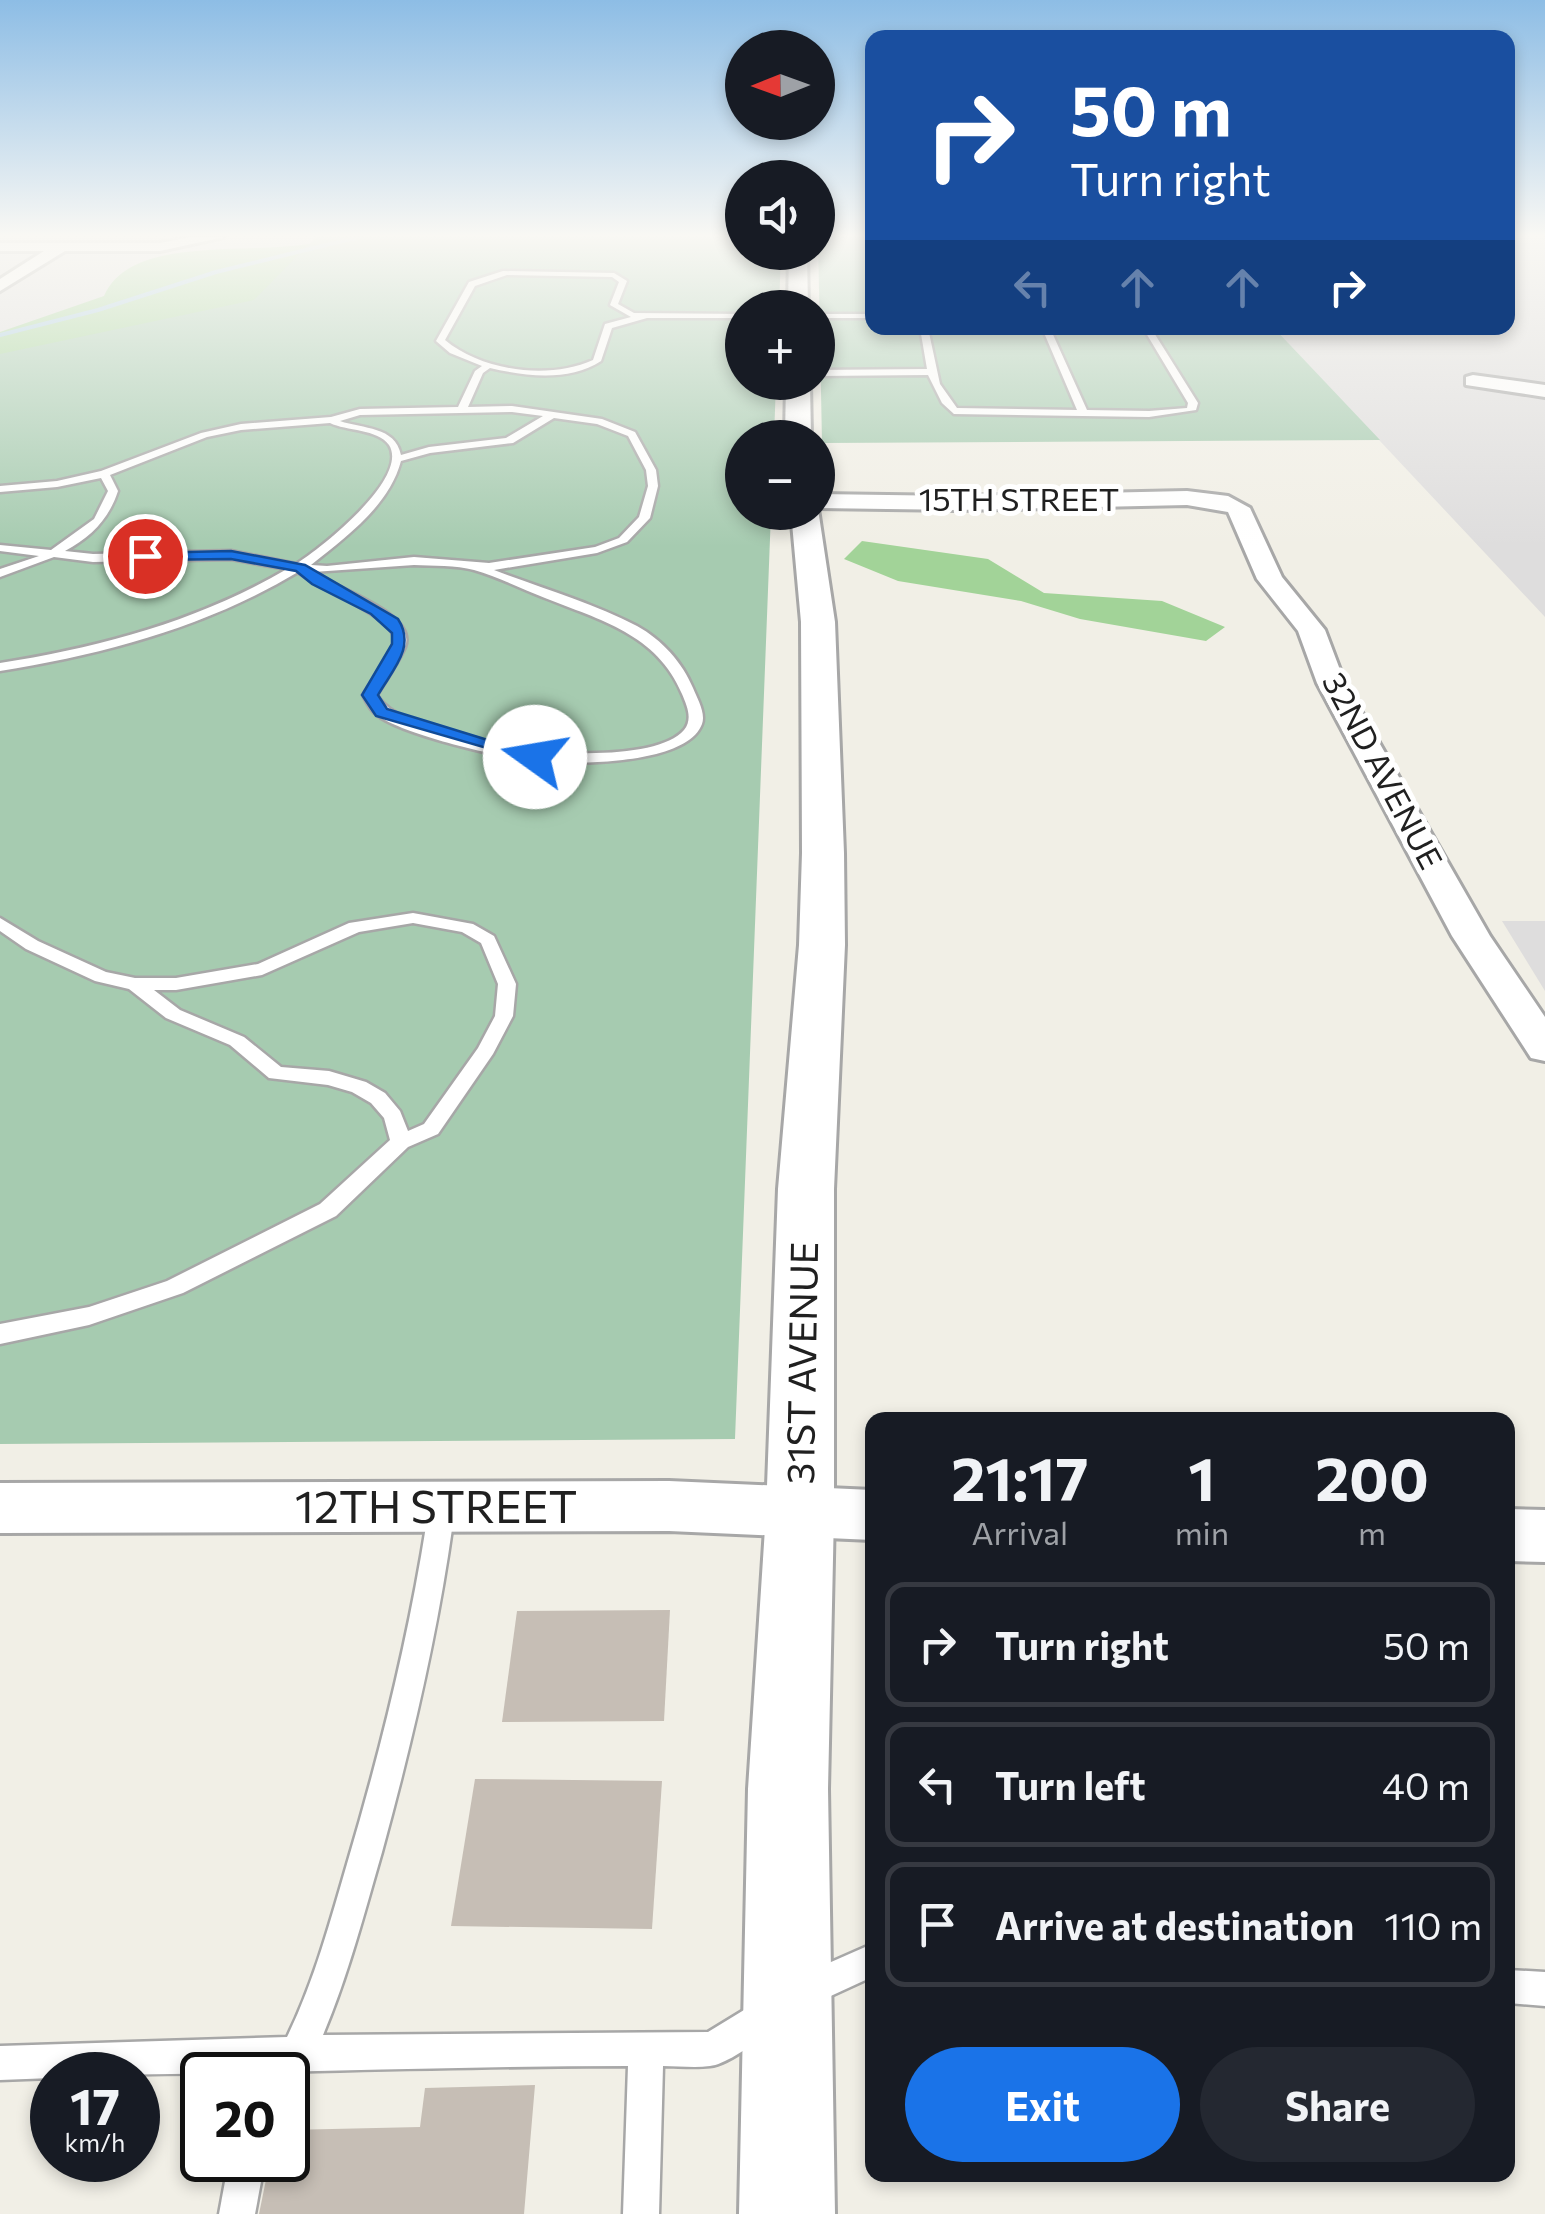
<!DOCTYPE html>
<meta charset="utf-8">
<style>
body{margin:0;font-family:Commissioner,sans-serif;background:#242831;color:#f1f3f6;height:100vh;display:flex;flex-direction:column;font-size:38px;white-space:nowrap}
*{box-sizing:border-box;margin:0}
p{font-size:32px;color:#9ea1a6}
.icon{flex:none;width:55px;height:55px;fill:none;stroke:currentColor;stroke-width:2;stroke-linecap:round;stroke-linejoin:round}
.map{position:relative;flex:1;overflow:hidden}
.side{position:absolute;left:865px;top:1412px;width:650px;height:770px;display:flex;flex-direction:column;background:#171b24;border-radius:20px;box-shadow:0 5px 15px #0003}
.side>*{flex:none}
.guide{position:absolute;left:865px;top:30px;width:650px;height:305px;border-radius:20px;box-shadow:0 5px 15px #0003;background:#1a4fa0;color:#fff;overflow:hidden}
.needle{width:65px;rotate:269deg}
.controls{position:absolute;left:725px;top:30px;display:grid;gap:20px}
.controls a{display:grid;place-items:center;width:110px;height:110px;border-radius:50%;background:#171b24;box-shadow:0 5px 15px #0003;font-size:50px}
.speed{position:absolute;left:30px;top:2052px;display:flex;gap:20px;font-size:50px;font-weight:700;text-align:center}
.speed>*{display:grid;place-content:center;width:130px;height:130px;border-radius:50%;background:#171b24;box-shadow:0 5px 15px #0003;line-height:1}
.speed small{font-size:25px;font-weight:400}
.speed .limit{border:5px solid #111;border-radius:15px;background:#fff;color:#111}
.pin{position:absolute;display:grid;place-items:center;width:85px;height:85px;color:#fff;margin:-42px;border:5px solid #fff;border-radius:50%;box-shadow:0 2px 10px #0007}
.me{position:absolute;width:110px;margin:-55px;rotate:283deg;stroke-linejoin:round;filter:drop-shadow(0 0 8px #0008)}
.turn{display:flex;align-items:center;gap:35px;height:210px;padding:0 40px;font-size:45px}
.turn .icon{width:130px;height:130px;stroke-width:2.5}
.turn b{display:block;font-size:70px;line-height:85px}
.lanes{display:flex;align-items:center;height:95px;padding:0 40px;background:#0003;justify-content:center;gap:50px;direction:ltr}
.lanes .off{opacity:.35}
.eta{display:flex;justify-content:space-evenly;align-items:center;height:170px;text-align:center}
.eta b{font-size:60px;font-weight:700;line-height:70px}
.button{display:flex;gap:20px;margin-top:auto;padding:20px 40px}
.button a{flex:1;height:115px;border-radius:60px;background:#1a73e8;color:#fff;font-size:40px;font-weight:700;line-height:115px;text-align:center}
.button a+a{background:#242831;color:#f1f3f6}
ul{padding:0;list-style:none}
li{display:flex;align-items:center;gap:30px;height:125px;margin:0 20px 15px;padding:0 20px;border:5px solid #363941;border-radius:20px}
li div{flex:1}
li b{display:block;font-size:38px}
li em{font-style:normal}
.map>svg:first-child{display:block}
</style>
<div class="map">
<svg width="1545" height="2214" viewBox="0 0 1545 2214">
<rect width="100%" height="100%" fill="#f1efe6"/>
<g fill="#dedddd">
<polygon points="0,237 316,237 254,300 0,354"/>
<polygon points="1508,237 1545,237 1545,617 1274,328 1508,328"/>
<polygon points="1502,921 1545,921 1545,991"/>
</g>
<g fill="#a2d398">
<path d="M336,237H551L0,481V332L104,296C134,227 275,262 336,237Z"/>
<polygon points="862,541 988,559 1044,593 1162,601 1225,627 1206,641 1080,619 1021,601 898,581 844,559"/>
</g>
<g fill="#a6cbb0">
<polygon points="316,237 742,237 742,252 781,253 779,307 742,308 742,382 776,383 774,437 742,438 742,512 771,513 735,1439 0,1444 0,354 254,300"/>
<polygon points="818,237 872,237 872,328 1274,328 1380,440 822,443"/>
</g>
<g fill="none" stroke-linecap="round" stroke-linejoin="round">
<polyline stroke="#a4cbe1" stroke-width="4" points="0,335 98,310 216,272 359,237"/>
</g>
<g fill="#c6beb5">
<polygon points="670,1610 664,1721 502,1722 517,1611"/>
<polygon points="475,1779 662,1781 652,1929 451,1926"/>
<polygon points="535,2085 524,2214 259,2214 270,2160 288,2160 288,2130 420,2127 425,2088"/>
</g>
<g fill="none" stroke-linecap="round" stroke-linejoin="round">
<g stroke="#a7a7a7" stroke-width="5">
<g id="service">
<path d="M503,271L614,273L627,281L618,304L634,313L742,314V318H647L612,328L601,361C569,382 525,376 490,368L483,373L468,407L512,406L602,419L635,432L656,470L658,486L650,518L627,542L597,553L494,570C541,588 593,603 637,626C662,640 682,662 693,688C697,698 706,713 702,724C687,765 574,765 537,761C505,759 399,734 376,714C370,710 366,701 363,695C372,680 393,656 394,639C394,617 317,587 298,572C206,627 105,654 0,671V663C101,647 198,621 287,569L231,559L93,562L54,557L0,577V569L39,556L0,551V545L51,550L94,519L108,491L101,478L57,487L0,492V486L57,481L101,471L201,433L241,424L331,417L360,409L458,407L475,371L482,366L450,353L436,341L469,282ZM507,275L612,277L619,282L610,305L631,317L605,324L593,360C549,380 482,371 445,340L475,286ZM512,412L543,416L506,438L429,447L401,455C395,426 363,429 340,421L360,415ZM554,418L597,424L628,436L646,470L648,486L639,517L619,538L595,547L489,563L414,557L327,566L311,565C346,537 389,506 401,461L430,453L513,443ZM330,423C346,431 378,429 389,445C410,478 320,549 296,564L231,551L93,554L65,551C91,537 109,519 118,491L110,475L207,437L241,430ZM414,565C433,566 456,565 474,570C498,577 522,589 545,598C600,620 657,634 682,694C687,706 693,719 684,730C643,777 405,746 377,695C386,680 398,663 405,647C418,613 335,589 313,572Z"/>
<rect x="818" y="314" width="54" height="4"/>
<polygon points="920,328 928,328 940,384 957,408 1077,410 1042,328 1050,328 1087,410 1149,411 1187,408 1188,403 1143,328 1151,328 1198,403 1196,410 1149,417 954,414 942,403 928,375 818,376 818,370 927,369"/>
<path d="M413,913L473,924L494,936L516,984L513,1016L493,1054L438,1134L408,1147L336,1216L183,1293L89,1325L0,1344V1324L89,1307L167,1281L320,1204L390,1140L384,1118L371,1103L352,1092L328,1085L269,1078L230,1045L166,1018L129,989L95,981L26,949L0,931V918L38,941L106,972L135,978H176L258,964L349,923ZM413,923L462,932L481,943L498,984L495,1016L478,1048L424,1124L408,1131L400,1111L385,1093L366,1082L329,1071L281,1067L244,1037L180,1010L154,990H176L262,975L359,932Z"/>
<path d="M442,1495L451,1499L455,1507C440,1624 413,1739 382,1852C364,1914 348,1976 323,2035L708,2032L762,1999L774,2004L779,2016C772,2033 729,2064 710,2066C695,2068 678,2066 663,2066L659,2214H623L628,2066C436,2066 244,2075 52,2075V2078L0,2080V2046L287,2037C314,1982 330,1922 347,1864C382,1746 411,1628 429,1507L433,1499Z"/>
<polygon points="872,1944 872,1977 809,2006 797,2001 792,1989 797,1977"/>
<polygon points="1508,1970 1545,1972 1545,2006 1508,2003"/>
<polygon points="229,2160 265,2160 255,2214 219,2214"/>
</g>
</g>
<g stroke="#a7a7a7" stroke-width="6">
<g id="minor">
<polygon points="192,237 224,237 160,251 65,251 0,291 0,279 44,251 0,251 0,243 160,243"/>
<polygon points="1473,375 1545,385 1545,397 1466,385 1466,377"/>
<polygon points="1187,491 1228,496 1250,508 1282,577 1325,630 1345,683 1490,936 1545,1017 1545,1061 1531,1058 1452,936 1317,683 1298,631 1257,579 1228,512 1187,505 957,510 818,508 818,494 957,496"/>
<polygon points="669,1481 872,1490 872,1540 669,1531 0,1533 0,1483"/>
<polygon points="1508,1509 1545,1510 1545,1562 1508,1561"/>
</g>
</g>
<g stroke="#a7a7a7" stroke-width="6">
<g id="tertiary">
<polygon points="789,252 807,252 808,308 788,308"/>
<polygon points="786,382 810,382 811,438 785,438"/>
<polygon points="818,509 835,622 844,853 845,945 834,1189 834,1513 828,1789 835,2214 739,2214 748,1789 766,1513 778,1189 799,945 802,853 801,622 791,512 818,512"/>
</g>
</g>
<use href="#service" fill="#fff" fill-rule="evenodd"/>
<use href="#minor" fill="#fff" fill-rule="evenodd"/>
<use href="#tertiary" fill="#fff" fill-rule="evenodd"/>
</g>
<linearGradient id="sky" x2="0" y2="1"><stop stop-color="#8dbde5"/><stop offset="0.43" stop-color="#f9f8f4"/><stop offset="1" stop-color="#f9f8f4" stop-opacity="0"/></linearGradient>
<rect width="1545" height="547" fill="url(#sky)"/>
<path fill="#1a73e8" stroke="#114b97" stroke-width="2.5" d="M231,551L305,565L398,619C416,647 393,669 378,695L387,709L543,757L535,762L376,716L362,695L392,644V633L371,614L312,584L296,571L231,559L145,560L138,556L145,553Z"/>
<g text-anchor="middle" stroke-width="10" stroke-linejoin="round" paint-order="stroke">
<g font-size="32" fill="#202020" stroke="#fff">
<text x="1019" y="511">15TH STREET</text>
<text transform="translate(1382 771) rotate(62)" y="11">32ND AVENUE</text>
</g>
<g font-size="38" fill="#202020" stroke="#fff">
<text transform="translate(803 1363) rotate(-89)" y="13">31ST AVENUE</text>
</g>
<g font-size="45" fill="#202020" stroke="#fff">
<text x="436" y="1523">12TH STREET</text>
</g>
</g>
</svg>
<div class="controls">
<a><svg class="needle" viewBox="-14 -14 28 28"><path d="M0-13l5 13h-10z" fill="#e53935"/><path d="M0 13l5-13h-10z" fill="#9ea1a6"/></svg></a>
<a><svg class="icon" aria-label="sound" viewBox="0 0 24 24"><path d="M4 9h4l5-4v14l-5-4H4zM17 9q2 3 0 6"/></svg></a>
<a>+</a>
<a>−</a>
</div>
<div class="speed"><div>17<small>km/h</small></div><div class="limit">20</div></div>
<div class="pin" style="left:145px;top:556px;background:#d93025"><svg class="icon" aria-label="arrive" viewBox="0 0 24 24"><path d="M6 21V4h12l-3 4 3 4H6"/></svg></div>
<svg class="me" style="left:535px;top:757px" viewBox="-20 -20 40 40"><circle r="19" fill="#fff"/><path d="M0-13L10 11 0 6-10 11z" fill="#1a73e8"/></svg>
<div class="guide">
<div class="turn"><svg class="icon" aria-label="right" viewBox="0 0 24 24"><path d="M7 20v-9h11M14 6l5 5-5 5"/></svg><div><b>50 m</b>Turn right</div></div>
<div class="lanes"><svg class="icon off" aria-label="left" viewBox="0 0 24 24"><path d="M17 20v-9H6M10 6l-5 5 5 5"/></svg><svg class="icon off" aria-label="ahead" viewBox="0 0 24 24"><path d="M12 20V5M6 11l6-6 6 6"/></svg><svg class="icon off" aria-label="ahead" viewBox="0 0 24 24"><path d="M12 20V5M6 11l6-6 6 6"/></svg><svg class="icon" aria-label="right" viewBox="0 0 24 24"><path d="M7 20v-9h11M14 6l5 5-5 5"/></svg></div>
</div>
<section class="side">
<div class="eta">
<div><b>21:17</b><p>Arrival</p></div>
<div><b>1</b><p>min</p></div>
<div><b>200</b><p>m</p></div>
</div>
<ul>
<li><svg class="icon" aria-label="right" viewBox="0 0 24 24"><path d="M7 20v-9h11M14 6l5 5-5 5"/></svg><div><b>Turn right</b></div><em>50 m</em></li>
<li><svg class="icon" aria-label="left" viewBox="0 0 24 24"><path d="M17 20v-9H6M10 6l-5 5 5 5"/></svg><div><b>Turn left</b></div><em>40 m</em></li>
<li><svg class="icon" aria-label="arrive" viewBox="0 0 24 24"><path d="M6 21V4h12l-3 4 3 4H6"/></svg><div><b>Arrive at destination</b></div><em>110 m</em></li>
</ul>
<div class="button"><a>Exit</a><a>Share</a></div>
</section>
</div>
